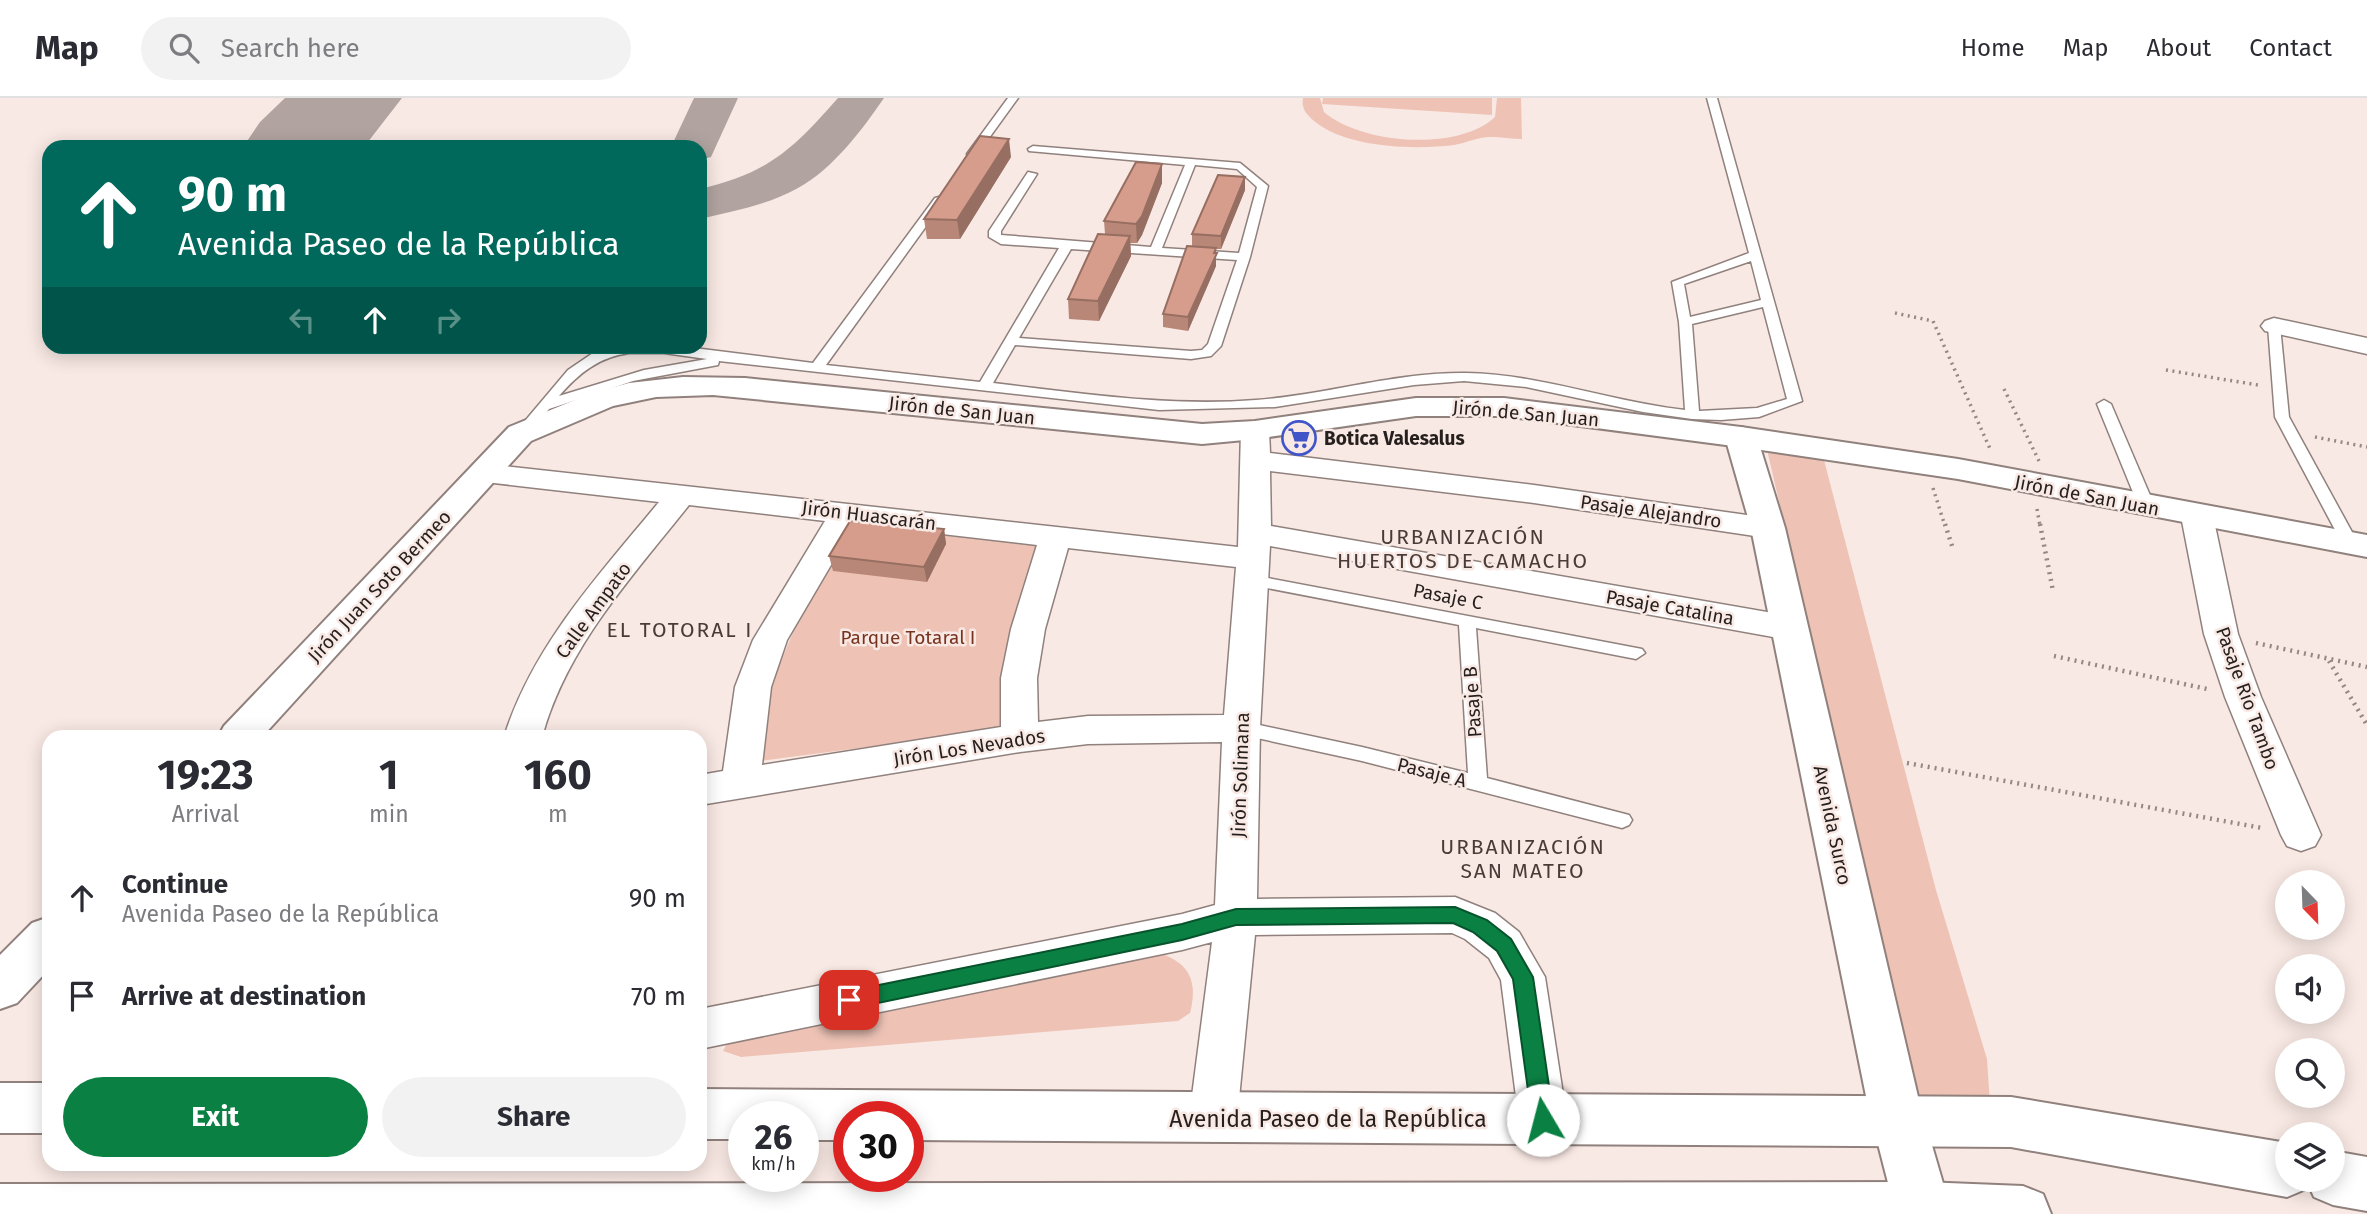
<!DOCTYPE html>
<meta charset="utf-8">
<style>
body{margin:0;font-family:"Fira Sans",sans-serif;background:#f2f2f3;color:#2b2b33;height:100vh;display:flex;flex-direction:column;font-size:26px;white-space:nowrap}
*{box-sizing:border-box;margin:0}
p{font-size:23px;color:#7c7c81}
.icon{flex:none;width:38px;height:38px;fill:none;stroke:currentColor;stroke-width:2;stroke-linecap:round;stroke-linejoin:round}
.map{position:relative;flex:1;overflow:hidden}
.details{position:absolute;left:42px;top:632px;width:665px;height:441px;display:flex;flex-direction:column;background:#fff;border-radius:21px;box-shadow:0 4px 18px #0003}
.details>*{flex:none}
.guide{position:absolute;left:42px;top:42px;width:665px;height:214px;border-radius:21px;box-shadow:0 4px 18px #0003;background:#00695c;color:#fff;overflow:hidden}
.needle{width:46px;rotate:157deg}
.buttons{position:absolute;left:2275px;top:772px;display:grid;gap:14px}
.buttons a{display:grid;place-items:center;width:70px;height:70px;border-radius:50%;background:#fff;box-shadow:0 4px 18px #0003;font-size:35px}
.speed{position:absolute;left:728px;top:1003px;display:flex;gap:14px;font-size:35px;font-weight:700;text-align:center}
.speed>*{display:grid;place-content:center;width:91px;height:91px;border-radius:50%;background:#fff;box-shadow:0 4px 18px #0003;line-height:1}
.speed small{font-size:18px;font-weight:400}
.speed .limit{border:10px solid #d22;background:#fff;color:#111}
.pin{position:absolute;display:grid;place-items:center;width:60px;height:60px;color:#fff;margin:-30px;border-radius:14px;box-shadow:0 4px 10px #0006}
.me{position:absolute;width:77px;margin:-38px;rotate:352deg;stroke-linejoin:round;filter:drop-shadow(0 0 5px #0008)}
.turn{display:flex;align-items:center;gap:24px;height:147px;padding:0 21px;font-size:32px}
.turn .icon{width:91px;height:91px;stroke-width:2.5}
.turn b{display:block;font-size:49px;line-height:60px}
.lanes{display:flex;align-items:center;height:66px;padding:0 21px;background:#0003;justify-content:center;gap:35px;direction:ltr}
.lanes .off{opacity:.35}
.eta{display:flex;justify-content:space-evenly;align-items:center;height:119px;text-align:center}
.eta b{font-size:42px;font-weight:700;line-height:49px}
.cta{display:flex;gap:14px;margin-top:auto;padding:14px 21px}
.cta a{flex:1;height:80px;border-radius:42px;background:#0b8043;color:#fff;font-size:28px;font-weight:700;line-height:80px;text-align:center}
.cta a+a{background:#f2f2f3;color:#2b2b33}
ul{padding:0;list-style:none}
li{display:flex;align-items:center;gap:21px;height:98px;padding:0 21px}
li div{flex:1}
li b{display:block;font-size:26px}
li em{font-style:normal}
header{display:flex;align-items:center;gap:42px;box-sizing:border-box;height:98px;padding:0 35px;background:#fff;border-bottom:2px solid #e1e1e2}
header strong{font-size:33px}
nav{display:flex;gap:38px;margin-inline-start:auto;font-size:24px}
.search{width:490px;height:63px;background:#f2f2f3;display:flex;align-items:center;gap:18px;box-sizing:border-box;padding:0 24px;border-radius:38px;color:#7c7c81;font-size:26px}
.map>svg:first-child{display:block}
</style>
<header>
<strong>Map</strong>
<div class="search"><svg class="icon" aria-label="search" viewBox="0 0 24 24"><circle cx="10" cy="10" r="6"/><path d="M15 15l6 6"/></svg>Search here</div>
<nav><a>Home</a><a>Map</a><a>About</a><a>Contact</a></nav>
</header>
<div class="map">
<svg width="2367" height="1116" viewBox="0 0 2367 1116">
<rect width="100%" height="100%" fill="#f9e9e4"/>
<g fill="#eec3b6">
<path d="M1303,0H1320L1324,14C1361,46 1458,54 1495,19L1497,0H1521L1522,41C1512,41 1501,39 1490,39C1478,39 1466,45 1454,47C1414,52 1346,50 1314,23C1306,16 1301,10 1303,0Z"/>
<polygon points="1323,0 1492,0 1492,17 1322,6"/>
<polygon points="1770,353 1824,362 1936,792 1987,961 1990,1006 1919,1007 1768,356"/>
<polygon points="857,426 1040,446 1005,631 761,663 771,586 803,511"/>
<path d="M1159,855C1190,865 1198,884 1190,915L1178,923L741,959L723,953L730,940Z"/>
</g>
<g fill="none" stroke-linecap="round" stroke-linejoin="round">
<g fill="#b1a4a0" fill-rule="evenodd">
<polygon points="694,0 738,0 711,59 700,62 700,49 671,49"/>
<path d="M838,0H884C862,32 833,71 798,90C768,107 733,113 700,121V91C769,75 793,51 838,0Z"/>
</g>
<polygon fill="#b1a4a0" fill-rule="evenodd" points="285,0 402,0 364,49 243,49 260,24"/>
<g stroke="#90817d" stroke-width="3">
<g id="service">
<polygon points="1008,0 1018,0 976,58 968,58 967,56"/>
<path d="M1707,0H1717L1802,303L1759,319L1721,322L1692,321L1643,314L1526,289L1464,283L1414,287L1275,309L1159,312L719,263L718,267L633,283L549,311L526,339H516L514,336L568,272L593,255L612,249L678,248L813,265L935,100L939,99L945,102L826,267L980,284L1059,150L1001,146L989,139V133L1028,74L1037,76L1001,133V137L1151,149L1185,67L1029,53L1028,51L1033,48L1240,65L1268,88L1250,159L1221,248L1211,258L1191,261L1015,247L993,285C1081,295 1167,309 1256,302C1326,297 1395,274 1466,275C1540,276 1611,304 1685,312L1679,224L1672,184L1749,155ZM1195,67L1237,71L1257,89L1239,155L1162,150ZM1071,151L1237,162L1208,246L1202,252L1191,253L1019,240ZM1751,163L1761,202L1690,219L1684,186ZM1763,209L1787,301L1757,310L1699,313L1692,226ZM629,255H664L707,261L644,272L559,298C579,275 599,259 629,255Z"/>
<polygon points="2274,224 2280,228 2289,319 2358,445 2356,449 2344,449 2342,445 2275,319 2268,228"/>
<polygon points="2104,302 2111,306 2155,409 2152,412 2142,412 2139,409 2097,306"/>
<polygon points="1252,477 1642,551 1645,555 1636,561 1476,530 1487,680 1629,717 1632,722 1629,727 1622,730 1362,663 1234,635 1232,630 1234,625 1241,623 1362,649 1468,675 1459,527 1246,486 1244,482"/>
</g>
</g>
<g stroke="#90817d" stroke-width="3">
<g id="minor">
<polygon points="2274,220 2367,240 2367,256 2265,233 2261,228 2265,223"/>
<path d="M1255,323L1265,326L1269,332L1270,355L1534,387L1768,420L1779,423L1784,430L1779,437L1768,440L1534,405L1270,373L1271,428L1790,518L1802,522L1807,530L1802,538L1790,542L1270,448L1260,630L1257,801L1455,799L1495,815L1519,834L1545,879L1567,1022L1560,1038L1543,1045L1526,1038L1519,1022L1501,882L1489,860L1465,841L1452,835L1255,837L1237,1021L1230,1037L1213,1044L1196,1037L1189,1021L1212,844L1182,852L700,951V911L1182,816L1215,807L1222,644L1088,646L1020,654L700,707V677L723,673L735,589L753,542L825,423L689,407C632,479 567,548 542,639H504C533,547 599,477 659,404L485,384L474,381L470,375L474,369L485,366L1238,449L1241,332L1245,326ZM855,426L1037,447L1011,531L1001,580V629L762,667L771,589L787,542ZM1068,450L1236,469L1224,617L1088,618L1038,624L1037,580L1045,531Z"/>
<polygon points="2197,408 2208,411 2213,418 2238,536 2261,599 2321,737 2315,748 2301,753 2287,748 2281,737 2225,599 2204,536 2181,418 2186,411"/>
</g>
</g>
<g stroke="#90817d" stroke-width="4">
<g id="tertiary">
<polygon points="683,279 745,280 1202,326 1255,323 1416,300 1504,300 1741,329 1958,361 2367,437 2367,459 1958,381 1741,349 1504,318 1416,318 1255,341 1202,346 713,297 656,299 613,308 531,343 262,639 218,639 224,628 509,329 592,295 629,285"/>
<polygon points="49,819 49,871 17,905 0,911 0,857 32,825"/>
</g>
</g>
<g stroke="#90817d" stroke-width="4">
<polygon id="secondary" points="1741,329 1752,332 1757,339 1785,430 1919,1003 1952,1116 1896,1116 1867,1003 1751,430 1725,339 1730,332"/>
</g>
<g stroke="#90817d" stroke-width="4">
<g id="primary">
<rect x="0" y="985" width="49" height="50"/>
<polygon points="700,991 2011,999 2287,1045 2287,1082 2333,1082 2333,1053 2367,1059 2367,1113 2333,1107 2314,1099 2308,1086 2306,1091 2287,1099 2011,1049 908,1042 908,1018 849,1018 849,1042 803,1042 803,1018 744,1018 744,1041 700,1041"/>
</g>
</g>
<g stroke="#90817d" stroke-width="4">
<polygon id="trunk" points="1923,1084 2023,1088 2043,1096 2051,1116 0,1116 0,1086"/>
</g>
<g stroke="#938884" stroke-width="3.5" stroke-dasharray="2 4.5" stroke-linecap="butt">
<polyline points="1895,215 1933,223 1991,353"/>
<polyline points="2166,272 2258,287"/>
<polyline points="2004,291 2039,363"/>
<polyline points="2315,339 2367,349"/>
<polyline points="1933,390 1945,428"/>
<polyline points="2037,411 2040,428"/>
</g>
<g stroke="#938884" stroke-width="4.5" stroke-dasharray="2 5" stroke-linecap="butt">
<polyline points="1945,426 1953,451"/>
<polyline points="2040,426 2053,493"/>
<polyline points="2256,545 2367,569"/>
<polyline points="2054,558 2207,591"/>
<polyline points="2329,563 2367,627"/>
<polyline points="1907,665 2262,730"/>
</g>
<use href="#service" fill="#fff" fill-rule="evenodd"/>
<use href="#minor" fill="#fff" fill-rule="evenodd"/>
<use href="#tertiary" fill="#fff" fill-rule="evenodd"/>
<use href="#secondary" fill="#fff" fill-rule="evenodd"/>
<use href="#primary" fill="#fff" fill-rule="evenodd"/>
<use href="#trunk" fill="#fff" fill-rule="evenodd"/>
</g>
<g fill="#b88778">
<polygon points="1011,59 960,141 927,141 924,121"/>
<polygon points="1162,66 1162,85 1142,137 1137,145 1130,145 1131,158 1099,223 1069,221 1068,201 1105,136 1104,123"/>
<polygon points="1245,79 1245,92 1221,151 1216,151 1216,168 1188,233 1163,229 1163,216 1192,148 1192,136"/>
<polygon points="944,431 946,446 927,484 833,473 829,458"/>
</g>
<g fill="#966e62">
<polygon points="1009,41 1011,59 960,141 957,122"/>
<polygon points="1162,66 1162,85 1142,137 1137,145 1136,126"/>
<polygon points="1245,79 1245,92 1221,151 1221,138"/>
<polygon points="1130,138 1131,158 1099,223 1098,203"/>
<polygon points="1216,150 1216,168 1188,233 1188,219"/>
<polygon points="944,431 946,446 927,484 924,469"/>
</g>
<g fill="#d69d8c" stroke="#966e62" stroke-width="2">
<polygon points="980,38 1009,41 957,122 924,121"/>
<polygon points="1136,64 1162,66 1142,118 1136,126 1104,123"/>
<polygon points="1218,77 1245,79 1221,138 1192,136"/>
<polygon points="1098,136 1130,138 1098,203 1068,201"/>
<polygon points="1187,148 1216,150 1214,155 1217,155 1188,219 1163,216"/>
<polygon points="850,423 877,426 878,424 944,431 924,469 829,458"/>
</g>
<polygon fill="#0b8043" stroke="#07532c" stroke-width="2" points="1455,809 1487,822 1511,841 1533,879 1554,1022 1551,1029 1543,1032 1535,1029 1532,1022 1513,881 1497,853 1473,834 1453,825 1236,827 1182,842 849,911 841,908 838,902 841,895 849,893 1182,826 1236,811"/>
<defs>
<g id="supermarket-ring" transform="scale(1.75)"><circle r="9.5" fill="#f9e9e4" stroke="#4055c8" stroke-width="1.5"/><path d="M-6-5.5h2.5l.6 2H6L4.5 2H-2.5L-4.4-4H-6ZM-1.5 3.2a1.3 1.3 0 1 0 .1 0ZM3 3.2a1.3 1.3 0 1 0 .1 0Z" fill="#4055c8"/></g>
</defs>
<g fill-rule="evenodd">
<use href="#supermarket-ring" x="1299" y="340"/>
</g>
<g text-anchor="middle" stroke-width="5" stroke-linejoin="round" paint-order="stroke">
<g font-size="19" fill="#251f1d" stroke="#f9e9e4">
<text transform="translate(962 312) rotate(6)" y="7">Jirón de San Juan</text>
<text transform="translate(1526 315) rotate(5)" y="7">Jirón de San Juan</text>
<text transform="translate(2087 397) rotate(11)" y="7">Jirón de San Juan</text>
<text transform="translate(1651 413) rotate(8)" y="7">Pasaje Alejandro</text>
<text transform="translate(869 417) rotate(7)" y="7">Jirón Huascarán</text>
<text transform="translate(379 488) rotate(-47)" y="7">Jirón Juan Soto Bermeo</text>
<text transform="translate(1448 498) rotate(11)" y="7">Pasaje C</text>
<text transform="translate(1670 509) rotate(10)" y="7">Pasaje Catalina</text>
<text transform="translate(593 512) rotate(-54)" y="7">Calle Ampato</text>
<text transform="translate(2248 600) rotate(70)" y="7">Pasaje Río Tambo</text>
<text transform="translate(1472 604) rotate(-94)" y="7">Pasaje B</text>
<text transform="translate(969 649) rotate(-9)" y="7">Jirón Los Nevados</text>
<text transform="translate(1432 674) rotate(14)" y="7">Pasaje A</text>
<text transform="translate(1240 677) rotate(-88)" y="7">Jirón Solimana</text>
<text transform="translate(1833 727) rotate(78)" y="7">Avenida Surco</text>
</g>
<g font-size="19" font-weight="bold" fill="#251f1d" stroke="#f9e9e4" text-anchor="start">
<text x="1324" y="347">Botica Valesalus</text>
</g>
<g font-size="19" fill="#78331f" stroke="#f9e9e4">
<text x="908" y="546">Parque Totaral I</text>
</g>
<g font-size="21" letter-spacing="2" fill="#493c38" stroke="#f9e9e4">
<text x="1463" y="446">URBANIZACIÓN<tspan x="1463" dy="24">HUERTOS DE CAMACHO</tspan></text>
<text x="680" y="539">EL TOTORAL I</text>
<text x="1523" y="756">URBANIZACIÓN<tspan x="1523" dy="24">SAN MATEO</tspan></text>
</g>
<g font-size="23" fill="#251f1d" stroke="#f9e9e4">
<text x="1328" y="1029">Avenida Paseo de la República</text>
</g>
</g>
</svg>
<div class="buttons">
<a><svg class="needle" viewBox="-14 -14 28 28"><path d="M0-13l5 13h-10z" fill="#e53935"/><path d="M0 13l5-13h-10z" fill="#7c7c81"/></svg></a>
<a><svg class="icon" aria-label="sound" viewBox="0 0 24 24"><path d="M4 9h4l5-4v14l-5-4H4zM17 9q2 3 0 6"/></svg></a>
<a><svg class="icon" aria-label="search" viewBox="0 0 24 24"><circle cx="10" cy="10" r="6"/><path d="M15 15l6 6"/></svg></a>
<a><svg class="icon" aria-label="layers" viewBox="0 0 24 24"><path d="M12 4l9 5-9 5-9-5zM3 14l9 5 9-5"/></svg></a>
</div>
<div class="speed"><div>26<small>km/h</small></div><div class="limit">30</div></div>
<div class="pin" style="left:849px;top:902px;background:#d93025"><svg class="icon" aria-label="arrive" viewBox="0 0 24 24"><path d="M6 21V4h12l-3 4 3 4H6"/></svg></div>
<svg class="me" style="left:1543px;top:1022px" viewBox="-20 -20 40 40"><circle r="19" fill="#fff"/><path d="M0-13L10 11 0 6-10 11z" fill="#0b8043"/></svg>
<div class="guide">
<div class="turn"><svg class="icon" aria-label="ahead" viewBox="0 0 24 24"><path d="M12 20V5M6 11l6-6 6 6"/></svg><div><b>90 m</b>Avenida Paseo de la República</div></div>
<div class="lanes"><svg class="icon off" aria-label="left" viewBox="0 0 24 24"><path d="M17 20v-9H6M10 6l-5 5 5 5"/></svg><svg class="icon" aria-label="ahead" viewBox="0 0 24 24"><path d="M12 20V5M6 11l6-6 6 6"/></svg><svg class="icon off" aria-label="right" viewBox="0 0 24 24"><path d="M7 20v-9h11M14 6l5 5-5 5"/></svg></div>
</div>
<section class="details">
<div class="eta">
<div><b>19:23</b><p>Arrival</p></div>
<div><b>1</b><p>min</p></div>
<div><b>160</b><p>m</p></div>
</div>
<ul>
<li><svg class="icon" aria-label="ahead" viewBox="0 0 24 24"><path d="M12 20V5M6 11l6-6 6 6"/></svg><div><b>Continue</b><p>Avenida Paseo de la República</p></div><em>90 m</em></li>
<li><svg class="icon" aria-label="arrive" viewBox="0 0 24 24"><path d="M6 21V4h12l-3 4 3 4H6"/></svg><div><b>Arrive at destination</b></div><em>70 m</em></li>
</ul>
<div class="cta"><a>Exit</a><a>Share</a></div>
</section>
</div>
